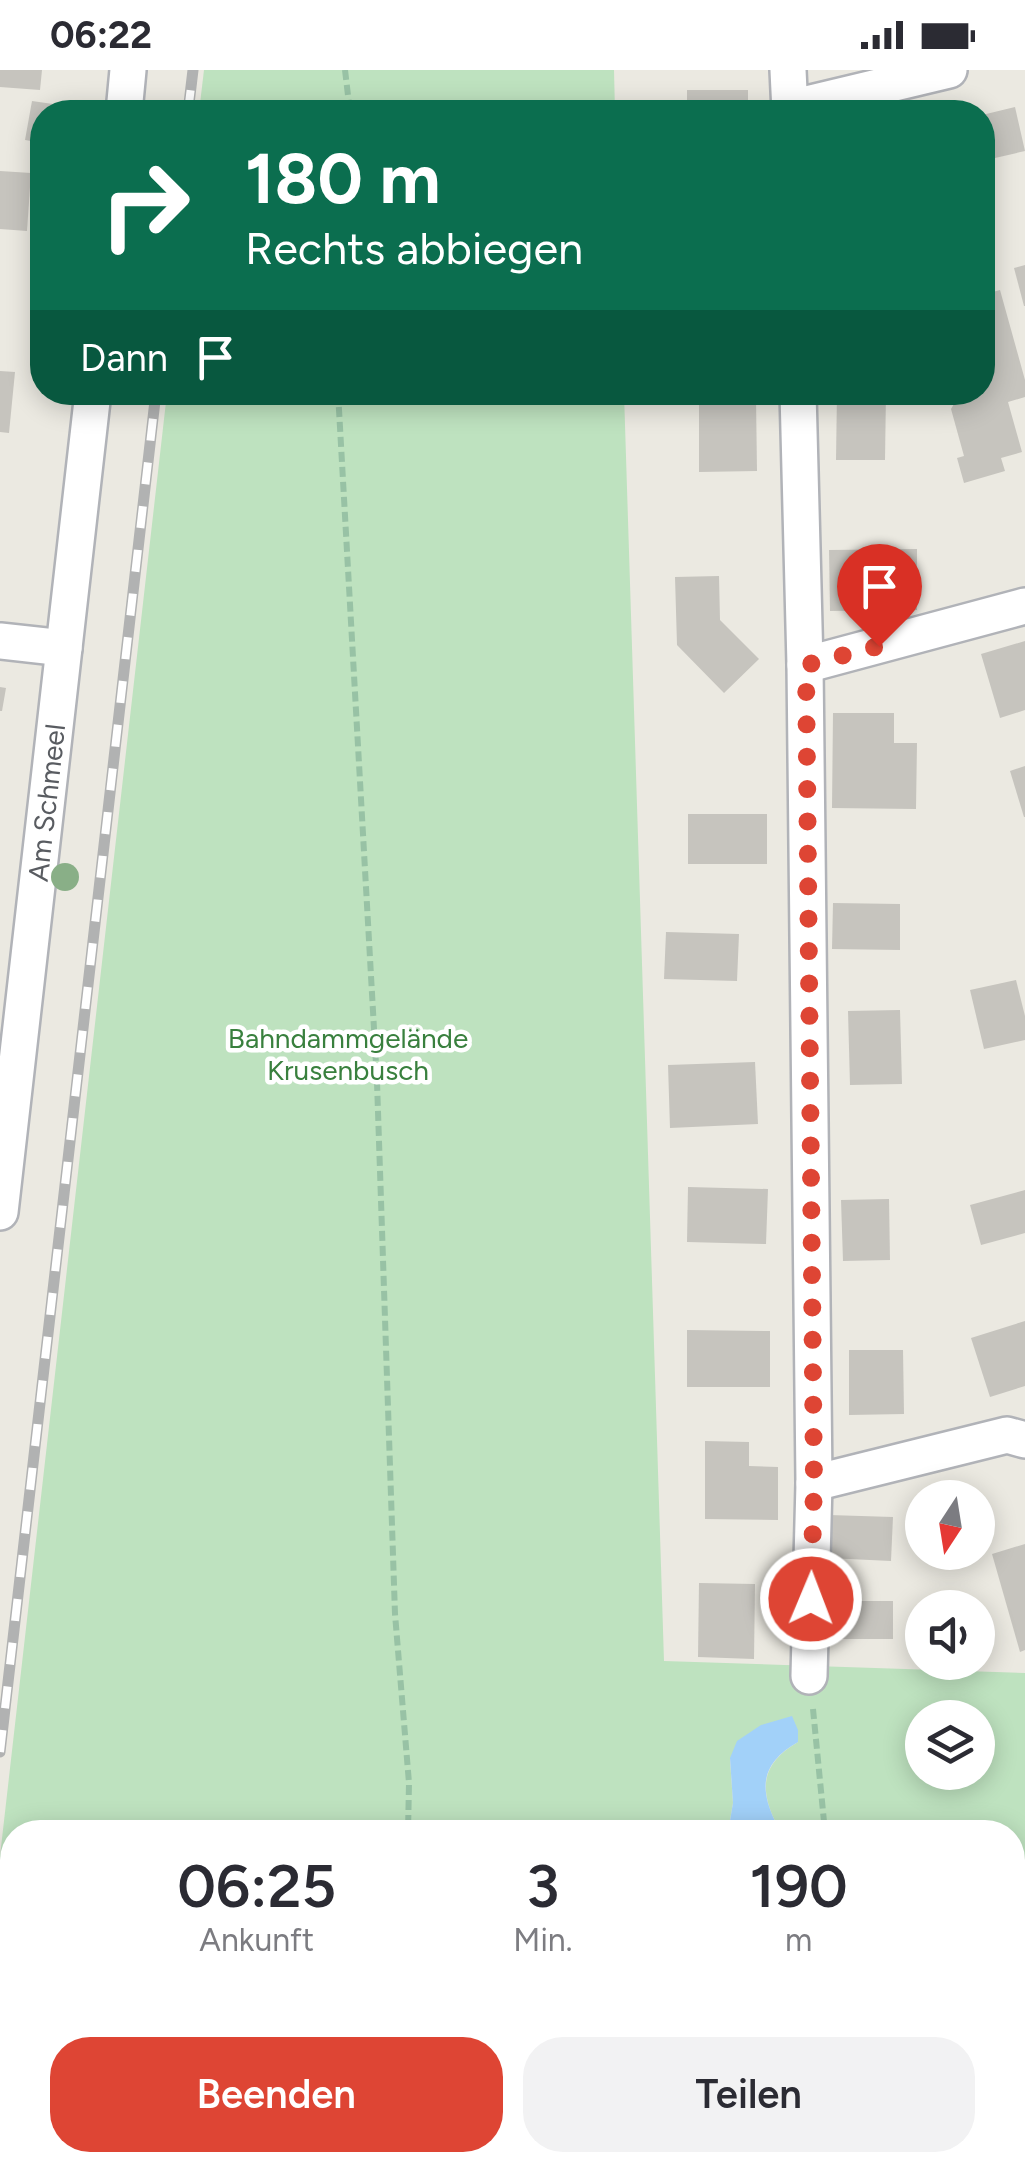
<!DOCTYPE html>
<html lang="de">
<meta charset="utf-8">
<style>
body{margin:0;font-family:Figtree,sans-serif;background:#f2f2f3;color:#2b2b33;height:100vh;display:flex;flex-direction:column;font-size:38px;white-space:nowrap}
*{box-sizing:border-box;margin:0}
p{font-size:32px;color:#7c7c81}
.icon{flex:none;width:55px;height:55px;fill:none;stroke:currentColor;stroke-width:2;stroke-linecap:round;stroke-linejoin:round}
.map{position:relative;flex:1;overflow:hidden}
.details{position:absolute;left:0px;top:1750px;width:1025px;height:352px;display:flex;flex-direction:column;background:#fff;border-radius:40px 40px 0 0;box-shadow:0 5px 25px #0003}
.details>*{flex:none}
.guide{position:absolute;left:30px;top:30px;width:965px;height:305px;border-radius:40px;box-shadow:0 5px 25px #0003;background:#0b6e4f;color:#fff;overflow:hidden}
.needle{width:65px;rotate:192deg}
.tools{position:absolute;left:905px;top:1410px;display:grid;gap:20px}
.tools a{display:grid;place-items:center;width:90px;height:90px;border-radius:50%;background:#fff;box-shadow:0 5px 25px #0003;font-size:50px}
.pin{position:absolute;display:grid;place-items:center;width:85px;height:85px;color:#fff;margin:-102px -42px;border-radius:50% 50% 50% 0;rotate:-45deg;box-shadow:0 0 10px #0007}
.pin .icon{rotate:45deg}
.me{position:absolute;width:110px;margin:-55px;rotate:1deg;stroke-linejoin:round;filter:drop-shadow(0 0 8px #0008)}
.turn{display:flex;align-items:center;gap:35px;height:210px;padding:0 50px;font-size:45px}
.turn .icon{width:130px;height:130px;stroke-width:2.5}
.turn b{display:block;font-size:70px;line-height:85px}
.then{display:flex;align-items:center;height:95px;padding:0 50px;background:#0003;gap:20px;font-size:38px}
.eta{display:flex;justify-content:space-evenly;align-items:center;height:170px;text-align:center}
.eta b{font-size:60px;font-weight:600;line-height:70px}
.action{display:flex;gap:20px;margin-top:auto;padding:20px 50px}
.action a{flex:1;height:115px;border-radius:40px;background:#de4534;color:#fff;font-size:40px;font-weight:600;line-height:115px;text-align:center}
.action a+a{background:#f2f2f3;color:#2b2b33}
.status{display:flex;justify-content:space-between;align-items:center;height:70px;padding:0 50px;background:#fff;direction:ltr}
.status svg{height:28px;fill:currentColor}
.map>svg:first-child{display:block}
</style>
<div class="status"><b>06:22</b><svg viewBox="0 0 49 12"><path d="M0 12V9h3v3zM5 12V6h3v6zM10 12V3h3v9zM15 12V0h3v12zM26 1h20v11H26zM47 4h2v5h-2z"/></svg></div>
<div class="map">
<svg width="1025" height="2102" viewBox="0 0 1025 2102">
<rect width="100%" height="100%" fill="#ebe9e1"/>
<g fill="#bee2bf" fill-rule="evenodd">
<polygon points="204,0 614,0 615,42 199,42"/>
<path d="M167,323H624L664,1591L1025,1603V1847L1013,1851L1012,1762H771L775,1751C758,1715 764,1692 798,1672L730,1689L733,1733L728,1762H12V2090H688V2102H0V1786ZM922,1648H978V1702H922Z"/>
</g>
<path fill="#a2d1f9" d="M792,1646L798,1660V1672C763,1692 758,1715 775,1751L771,1762H728L733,1733L730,1688L737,1671L761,1655Z"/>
<g fill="#c6c4be">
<polygon points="0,0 42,0 40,20 0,17"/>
<rect x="687" y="20" width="61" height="22"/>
<polygon points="32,31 60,35 58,42 42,42 42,73 25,70"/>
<polygon points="1015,37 1025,81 982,91 982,45"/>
<polygon points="0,101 31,103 27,161 0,159"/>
<polygon points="1025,195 1025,236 1024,236 1014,198"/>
<polygon points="1000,220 1025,310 1025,327 1008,332 1022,382 1001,388 1005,401 964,413 957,388 964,386 951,339 961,322 982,322 982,225"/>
<polygon points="0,301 15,302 9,363 0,362"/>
<polygon points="837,322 886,322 885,390 836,390"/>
<polygon points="699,328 756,328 757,401 699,402"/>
<polygon points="917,479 917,540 830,541 829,480"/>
<polygon points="719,506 720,550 759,589 724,623 677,575 675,507"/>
<polygon points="1025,571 1025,640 1000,648 981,584"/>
<polygon points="0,617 6,618 2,641 0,641"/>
<polygon points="833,643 894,643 894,673 917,673 916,739 832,738"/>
<polygon points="1025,696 1025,747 1024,747 1010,701"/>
<rect x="688" y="744" width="79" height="50"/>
<polygon points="833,833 900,834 900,880 832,879"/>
<polygon points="666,862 739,864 737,911 664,909"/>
<polygon points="1016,910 1025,946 1025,970 984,979 970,920"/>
<polygon points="900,940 902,1014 850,1015 848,941"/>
<polygon points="755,992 758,1054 670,1058 668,995"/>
<polygon points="688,1117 768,1119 766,1174 687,1172"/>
<polygon points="1025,1120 1025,1163 981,1175 970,1135"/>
<polygon points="889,1129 890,1190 843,1191 841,1130"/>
<polygon points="1025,1251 1025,1316 990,1327 971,1268"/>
<polygon points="687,1260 770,1261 770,1317 687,1317"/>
<polygon points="849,1280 903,1280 904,1344 849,1345"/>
<polygon points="705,1371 749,1372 749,1396 778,1397 778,1450 705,1449"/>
<polygon points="829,1445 893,1447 891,1491 828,1488"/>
<polygon points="1025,1474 1025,1580 1020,1582 992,1484"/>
<polygon points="699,1513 755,1514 754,1589 698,1587"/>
<rect x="832" y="1531" width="61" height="38"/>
<polygon points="1025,2017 1025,2086 1019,2087 1012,2064 1012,2021"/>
<polygon points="743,2090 794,2090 794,2100 743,2102"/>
</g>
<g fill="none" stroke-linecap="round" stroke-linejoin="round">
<g stroke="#b1b3b8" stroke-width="40">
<g id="street">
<polyline points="788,0 790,42"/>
<polyline points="790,38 949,0"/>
<polyline points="124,42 128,0"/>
<polyline points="798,322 805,595 814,1413 809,1606"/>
<polyline points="0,571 64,578"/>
<polyline points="805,595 1025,536"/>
<path id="s1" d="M0,1142L93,322"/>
<polyline points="814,1413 1007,1365 1025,1370"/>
<polyline points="1012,1992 1025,1989"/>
<polyline points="843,2090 843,2102"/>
</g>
</g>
<g stroke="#98c2a5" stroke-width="6" stroke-dasharray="10 5" stroke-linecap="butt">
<polyline points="345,0 350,42"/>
<polyline points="338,322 377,1012 395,1544 409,1713 408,1762"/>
<polyline points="813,1639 825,1762"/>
<polyline points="417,2090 418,2102"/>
</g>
<use href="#street" stroke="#fff" stroke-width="35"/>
<g stroke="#b1b2b2" stroke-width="11">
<g id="rail">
<polyline points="188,42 193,0"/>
<polyline points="0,1682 156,322"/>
</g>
</g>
<use href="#rail" stroke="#fff" stroke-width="8" stroke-dasharray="22" stroke-linecap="butt"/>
</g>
<circle fill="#89af87" cx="65" cy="807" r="14"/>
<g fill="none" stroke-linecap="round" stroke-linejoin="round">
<polyline stroke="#de4534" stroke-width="18" stroke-dasharray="0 32.4" points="811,1529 814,1413 806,595 879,576"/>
</g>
<g text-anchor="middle" stroke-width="9" stroke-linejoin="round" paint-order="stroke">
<g font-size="28" fill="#595c61" stroke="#fff">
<text dy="10" stroke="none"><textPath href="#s1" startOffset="412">Am Schmeel</textPath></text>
</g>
<g font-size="28" fill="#39803e" stroke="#fff">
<text x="348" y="978">Bahndammgelände<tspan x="348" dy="32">Krusenbusch</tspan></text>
</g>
</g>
</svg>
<div class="tools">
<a><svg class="needle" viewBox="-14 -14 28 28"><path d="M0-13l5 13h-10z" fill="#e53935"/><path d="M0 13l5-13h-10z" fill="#7c7c81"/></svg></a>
<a><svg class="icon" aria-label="sound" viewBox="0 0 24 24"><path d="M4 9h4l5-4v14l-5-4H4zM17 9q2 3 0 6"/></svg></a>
<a><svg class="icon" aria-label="layers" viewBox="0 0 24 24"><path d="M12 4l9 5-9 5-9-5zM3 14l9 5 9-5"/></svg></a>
</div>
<div class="pin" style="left:879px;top:576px;background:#d93025"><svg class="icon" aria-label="arrive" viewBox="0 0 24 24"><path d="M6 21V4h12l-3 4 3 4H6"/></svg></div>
<svg class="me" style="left:811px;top:1529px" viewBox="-20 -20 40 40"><circle r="17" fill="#de4534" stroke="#fff" stroke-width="3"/><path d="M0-11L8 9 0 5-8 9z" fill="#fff"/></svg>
<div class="guide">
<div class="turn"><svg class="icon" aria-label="right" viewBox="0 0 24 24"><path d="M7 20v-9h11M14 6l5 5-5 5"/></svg><div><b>180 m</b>Rechts abbiegen</div></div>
<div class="then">Dann<svg class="icon" aria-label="arrive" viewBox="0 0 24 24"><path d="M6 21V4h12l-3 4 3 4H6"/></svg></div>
</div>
<section class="details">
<div class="eta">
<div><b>06:25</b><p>Ankunft</p></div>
<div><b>3</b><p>Min.</p></div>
<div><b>190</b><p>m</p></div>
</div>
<div class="action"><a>Beenden</a><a>Teilen</a></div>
</section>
</div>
